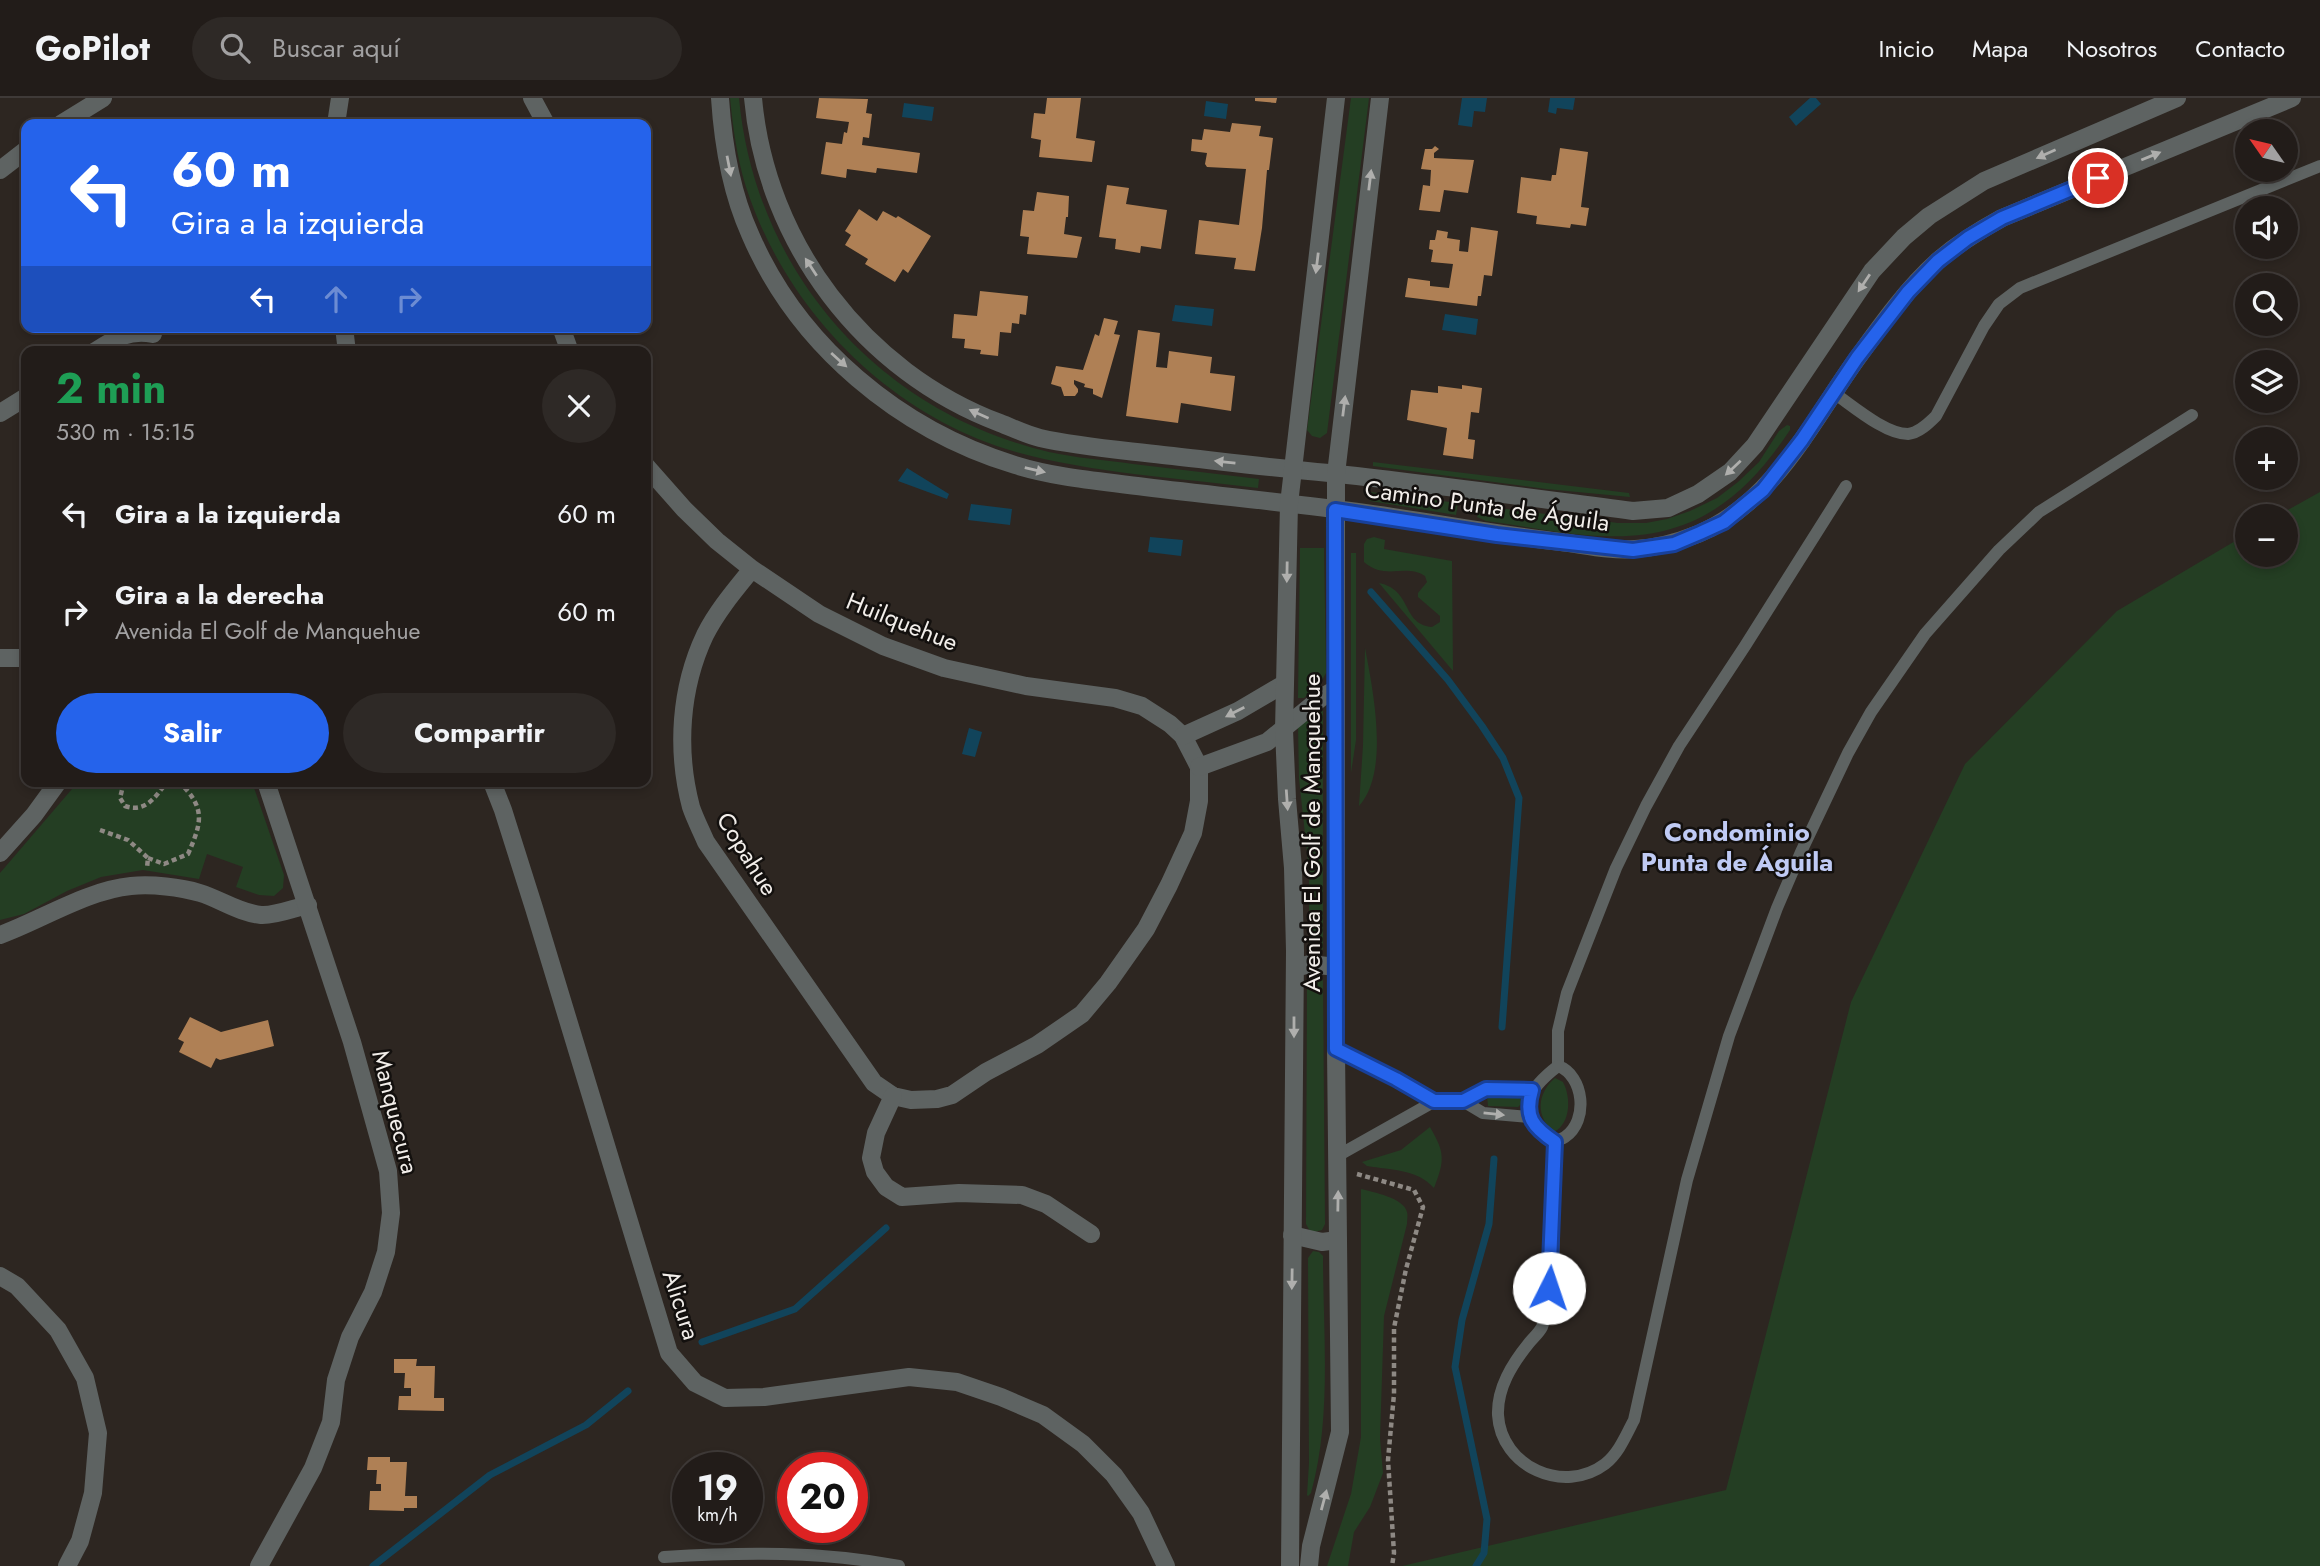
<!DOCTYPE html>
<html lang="es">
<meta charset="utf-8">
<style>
body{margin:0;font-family:Jost,sans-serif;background:#2e2926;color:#f1f3f6;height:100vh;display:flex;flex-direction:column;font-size:26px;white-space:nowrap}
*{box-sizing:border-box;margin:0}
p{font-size:23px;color:#a2a1a2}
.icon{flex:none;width:38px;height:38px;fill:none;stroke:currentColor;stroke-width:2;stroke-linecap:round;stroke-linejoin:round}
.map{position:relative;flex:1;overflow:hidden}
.panel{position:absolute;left:21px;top:248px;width:630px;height:441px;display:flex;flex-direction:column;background:#221c19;border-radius:14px;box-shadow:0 4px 10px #0003,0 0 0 2px #3f3a38}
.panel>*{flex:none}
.guide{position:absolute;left:21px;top:21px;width:630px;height:214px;border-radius:14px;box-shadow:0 4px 10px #0003,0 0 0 2px #3f3a38;background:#2563eb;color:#fff;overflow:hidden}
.needle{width:46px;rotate:304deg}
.fabs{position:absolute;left:2235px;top:21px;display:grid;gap:14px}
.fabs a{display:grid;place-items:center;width:63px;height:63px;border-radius:50%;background:#221c19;box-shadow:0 4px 10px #0003,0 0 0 2px #3f3a38;font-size:35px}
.speed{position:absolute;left:672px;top:1354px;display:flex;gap:14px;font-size:35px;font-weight:700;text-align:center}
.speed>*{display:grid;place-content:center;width:91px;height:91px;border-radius:50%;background:#221c19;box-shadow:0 4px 10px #0003,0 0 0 2px #3f3a38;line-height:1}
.speed small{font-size:18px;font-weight:400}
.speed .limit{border:10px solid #d22;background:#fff;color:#111}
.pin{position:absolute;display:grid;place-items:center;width:60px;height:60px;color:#fff;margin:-30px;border:4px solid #fff;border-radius:50%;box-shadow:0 2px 7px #0007}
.me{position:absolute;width:77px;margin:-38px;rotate:4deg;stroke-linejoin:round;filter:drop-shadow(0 0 5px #0008)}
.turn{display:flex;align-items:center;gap:24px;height:147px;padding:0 35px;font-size:32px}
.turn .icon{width:91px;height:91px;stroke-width:2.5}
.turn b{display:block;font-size:49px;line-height:60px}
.lanes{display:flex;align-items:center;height:66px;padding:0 35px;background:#0003;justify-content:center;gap:35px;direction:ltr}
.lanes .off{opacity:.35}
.round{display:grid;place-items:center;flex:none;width:74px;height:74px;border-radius:37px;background:#2e2926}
.summary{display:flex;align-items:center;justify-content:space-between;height:119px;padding:0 35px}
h1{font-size:42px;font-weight:700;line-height:52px;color:#1e9e55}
.cta{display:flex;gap:14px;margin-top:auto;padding:14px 35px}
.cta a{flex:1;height:80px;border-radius:42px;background:#2563eb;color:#fff;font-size:28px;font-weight:700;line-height:80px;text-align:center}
.cta a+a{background:#2e2926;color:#f1f3f6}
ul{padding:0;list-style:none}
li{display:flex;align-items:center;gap:21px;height:98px;padding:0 35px}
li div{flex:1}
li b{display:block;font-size:26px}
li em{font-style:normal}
header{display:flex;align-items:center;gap:42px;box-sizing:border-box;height:98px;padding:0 35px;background:#221c19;border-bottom:2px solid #3f3a38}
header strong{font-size:33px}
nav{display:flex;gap:38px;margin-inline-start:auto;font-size:24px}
.search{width:490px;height:63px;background:#2e2926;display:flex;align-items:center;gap:18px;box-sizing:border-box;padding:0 24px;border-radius:38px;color:#a2a1a2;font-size:26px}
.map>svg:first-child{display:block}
</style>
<header>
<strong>GoPilot</strong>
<div class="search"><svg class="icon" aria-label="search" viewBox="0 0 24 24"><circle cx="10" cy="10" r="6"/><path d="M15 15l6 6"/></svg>Buscar aquí</div>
<nav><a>Inicio</a><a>Mapa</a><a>Nosotros</a><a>Contacto</a></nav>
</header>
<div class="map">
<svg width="2320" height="1468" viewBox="0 0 2320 1468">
<rect width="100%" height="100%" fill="#2d2621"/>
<g fill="#243e23">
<path d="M730,0H739C755,174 879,314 1049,354C1076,360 1105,362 1133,366C1175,371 1217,376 1259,381L1258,390C1179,380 1092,375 1016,354C890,318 786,213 746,89C737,60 733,30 730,0Z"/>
<polygon points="1351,0 1369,0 1327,335 1320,340 1312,338 1307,332"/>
<path d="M1787,327L1790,328V332C1744,402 1691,442 1604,438C1565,437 1525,428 1486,423L1477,419L1479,409L1483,408L1618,425H1646L1667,421L1690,413L1717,400L1738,384L1759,364L1779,333Z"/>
<polygon points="1373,364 1629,395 1630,399 1546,391 1373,368"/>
<polygon points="1370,394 1458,405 1456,417 1370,403"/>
<polygon points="2320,394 2320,1468 1402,1468 1726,1392 1851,904 1965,666 2117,513 2247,436 2247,457 2286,457 2286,418 2277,418"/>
<path d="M1374,439L1385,442L1384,451L1452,463L1453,573L1379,485C1413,492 1401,526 1432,529L1440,524V518L1418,499V495L1427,484L1425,478C1405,465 1386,483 1364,464V446L1367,441Z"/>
<polygon points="1300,450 1324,450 1326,575 1321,584 1304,600 1298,600"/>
<polygon points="1351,455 1356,455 1356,642 1351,675"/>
<path d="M1365,550C1373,592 1390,674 1359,708L1363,647Z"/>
<polygon points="1320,611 1323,613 1323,851 1320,854 1313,856 1309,852 1309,773 1299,681 1298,627"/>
<polygon points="78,684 252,684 284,777 283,790 274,798 259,797 236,789 243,769 207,756 199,781 143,772 101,779 67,793 24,816 0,822 0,775"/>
<polygon points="1315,877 1321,878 1323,883 1325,1126 1322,1132 1311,1135 1306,1126 1307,885 1312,878"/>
<path d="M1555,980L1563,984C1571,999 1571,1025 1554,1034C1535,1019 1537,995 1555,980Z"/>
<polygon points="1487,998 1517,999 1521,1001 1521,1006 1518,1009 1488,1008"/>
<path d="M1430,1029C1445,1055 1445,1062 1434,1090C1417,1071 1391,1072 1367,1068L1362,1064L1401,1052Z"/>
<path d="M1361,1091C1373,1094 1404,1100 1407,1114C1408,1118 1407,1122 1407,1126L1384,1218L1380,1340L1383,1375L1370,1409L1354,1434L1348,1468H1327L1351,1396L1361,1339Z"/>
<path d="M1313,1153L1319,1154L1323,1158C1323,1236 1332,1319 1311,1395L1308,1398L1307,1397L1309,1365L1308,1160Z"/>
</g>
<g fill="#11445b">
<polygon points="1462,0 1487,0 1485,14 1474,13 1472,29 1458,27"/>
<polygon points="1550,0 1575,0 1573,12 1557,10 1556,16 1548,14"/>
<polygon points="1810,0 1816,0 1821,6 1796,28 1789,19"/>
<polygon points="1206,3 1228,6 1226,21 1204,18"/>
<polygon points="904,5 934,9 932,23 902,19"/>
<polygon points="1175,207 1214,211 1212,228 1172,223"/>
<polygon points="1445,216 1478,221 1476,237 1442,232"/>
<polygon points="907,370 949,396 947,401 898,383"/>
<polygon points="971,406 1012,411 1010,427 968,422"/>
<polygon points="1150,439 1183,442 1181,458 1148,454"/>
<polygon points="969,630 982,634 975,659 962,656"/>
</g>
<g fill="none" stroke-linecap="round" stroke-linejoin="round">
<g stroke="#11445b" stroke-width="7">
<polyline points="1371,494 1448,582 1482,628 1503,660 1519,700 1502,929"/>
<polyline points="702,1244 795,1211 886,1130"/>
<polyline points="373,1468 490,1377 586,1327 628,1293"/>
<polyline points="1476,1468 1484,1455 1487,1421 1455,1269 1462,1222 1489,1126 1494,1061"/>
</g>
</g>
<g fill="#af8055">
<polygon points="819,0 868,1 866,15 872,16 869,40 863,39 862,47 920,55 917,75 877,70 876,75 847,71 846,80 821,76 826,44 842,46 844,34 847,35 849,24 816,20"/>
<polygon points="1047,0 1081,0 1076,40 1095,43 1092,64 1039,59 1041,42 1031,40 1034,15 1045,16"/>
<polygon points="1255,0 1277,0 1276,5 1255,3"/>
<polygon points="1232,25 1261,28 1259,38 1273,40 1269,72 1267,72 1262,130 1255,173 1234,171 1236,160 1195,156 1199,122 1239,127 1246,71 1207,69 1205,66 1207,55 1191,53 1192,41 1202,42 1204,31 1230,34"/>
<polygon points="1435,48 1439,51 1434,55 1434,60 1474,62 1468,95 1444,92 1440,114 1419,112 1423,87 1430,88 1431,72 1421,71 1425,51 1432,51"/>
<polygon points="1560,50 1588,54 1581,109 1589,110 1586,128 1571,126 1570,130 1536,126 1537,118 1517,115 1521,79 1551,83 1552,77 1556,77"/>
<polygon points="1107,87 1129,90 1126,106 1167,112 1161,151 1141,148 1140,155 1115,151 1116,141 1099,139"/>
<polygon points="1037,94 1069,98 1068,119 1066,119 1064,136 1082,139 1077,160 1027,156 1029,139 1020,138 1023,112 1034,113"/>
<polygon points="859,111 877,123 883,113 896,120 898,118 931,138 908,175 903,171 895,184 865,166 868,161 845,147 851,137 845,133"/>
<polygon points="1471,129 1498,133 1492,178 1484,177 1481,198 1478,198 1477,208 1405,199 1408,180 1430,183 1430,188 1449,190 1453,166 1431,164 1433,152 1429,151 1430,142 1435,142 1437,132 1448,134 1447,140 1460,142 1459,153 1468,154"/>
<polygon points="980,193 1028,198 1026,217 1020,216 1019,226 1012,225 1011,235 1000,234 998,258 980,256 981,252 964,250 965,241 952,240 954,216 977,218"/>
<polygon points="1104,220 1118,223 1114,236 1120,237 1102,300 1093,296 1093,291 1084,289 1085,286 1074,282 1074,286 1078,291 1078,294 1075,298 1064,298 1061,289 1051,286 1056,268 1083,272 1095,236 1099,238"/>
<polygon points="1138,232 1160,235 1156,269 1167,270 1169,253 1212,259 1210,275 1235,278 1231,313 1181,305 1178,325 1126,318"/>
<polygon points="1462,287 1482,290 1479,315 1471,314 1468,341 1475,342 1473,361 1443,357 1447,330 1407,322 1411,292 1438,295 1438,288 1462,291"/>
<polygon points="190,919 221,934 268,922 274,948 220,962 216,960 211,970 179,954 184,944 178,941"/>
<polygon points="394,1261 417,1261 416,1268 435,1268 434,1300 444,1300 444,1313 398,1312 399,1298 411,1298 411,1290 404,1290 405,1275 394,1275"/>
<polygon points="368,1359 390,1359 390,1364 407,1364 405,1398 417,1398 417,1410 404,1410 404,1413 369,1412 370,1393 381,1393 381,1386 376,1386 377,1372 367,1372"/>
</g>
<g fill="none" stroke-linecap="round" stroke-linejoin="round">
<g stroke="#8e8984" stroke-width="4.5" stroke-dasharray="5 3.5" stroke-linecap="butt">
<path d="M124,684L120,700L125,708C146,715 155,699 167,684"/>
<polyline points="100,732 128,742 148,760 147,770"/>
<path d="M148,760L164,766L188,756C202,724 206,710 179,684"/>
<polyline points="1357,1076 1414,1092 1423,1109 1406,1171 1394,1230 1394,1296 1388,1362 1394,1455 1392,1468"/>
</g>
<g stroke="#5e6362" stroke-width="12">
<path d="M1834,295C1853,308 1885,336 1908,336C1919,335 1929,325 1936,318L1984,228L1999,206L2020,190L2320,68"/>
<polyline points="1336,951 1396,981 1435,1003"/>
<polyline points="1558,968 1558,933 1567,895 1616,770 1646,708 1679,648 1745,548 1846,388"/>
<path d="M1558,968C1584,977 1589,1023 1565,1039C1562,1041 1558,1042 1555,1044C1514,1016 1524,994 1558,968Z"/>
<polyline points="1463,1003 1483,1015 1529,1019"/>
<path d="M1555,1044C1551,1097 1559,1161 1546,1213C1545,1218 1544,1224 1542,1229C1539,1235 1533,1240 1529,1245C1512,1266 1497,1290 1498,1317C1501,1369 1564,1397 1605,1366C1619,1355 1626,1337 1634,1322L1687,1082L1729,938L1777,810L1801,754L1848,655L1871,614L1925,536L1999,452L2039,414L2192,317"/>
<polyline points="1339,1057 1435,1003 1463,1003 1486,991 1532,992"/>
<path d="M664,1459C743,1454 822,1453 899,1468"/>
</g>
<g stroke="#5e6362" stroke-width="18">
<polyline points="532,0 546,26"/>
<path d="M720,0C723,46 731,94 750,136C798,248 900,332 1015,367C1057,380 1101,383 1145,389C1218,398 1292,405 1365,415C1431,424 1495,436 1561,444C1585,447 1610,453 1635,451C1657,450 1678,444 1698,436C1773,405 1811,325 1856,262C1881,227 1908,189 1940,161C1959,145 1980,132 2002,120L2292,0"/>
<path d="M753,0C766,145 864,274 1000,325C1013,330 1027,337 1040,340C1080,349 1122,352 1163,357C1218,363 1273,370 1329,375C1431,386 1532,400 1633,413L1668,410L1698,396L1730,374L1755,347L1872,173L1904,139L1929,118L1984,83L2177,0"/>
<polyline points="61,26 103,0"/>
<polyline points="336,26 340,0"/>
<polyline points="0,72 26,52"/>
<polyline points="344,229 347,254"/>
<polyline points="561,229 570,254"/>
<path d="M94,254C114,241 129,231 153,236"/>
<polyline points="0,315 26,299"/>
<path d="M646,368L684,411L717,443L752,471L819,516L883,548L944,570L1026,588L1115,600L1142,608L1170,626L1183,638L1199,669V703L1193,735L1169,787L1146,831L1108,885L1082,916L1037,947L986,974L952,997L937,1001L911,1002L893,998L874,985L706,744C701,732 695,721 691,709C676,652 680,590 705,537C717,513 735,492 752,471"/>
<polyline points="0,560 26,560"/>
<polyline points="1183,638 1238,613 1284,586"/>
<polyline points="1199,669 1267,644 1322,599 1336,591"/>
<polyline points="492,684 503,712 534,810 669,1255 695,1285 725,1300 764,1299 909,1279 957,1284 1001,1299 1043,1317 1083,1346 1114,1377 1141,1415 1166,1468"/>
<polyline points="0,755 34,717 58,684"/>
<path d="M0,837C41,822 88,792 131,788C152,786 180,789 200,795C220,801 239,815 261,817C275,818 294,810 308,807"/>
<polyline points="1295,870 1310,866 1336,869"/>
<polyline points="893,998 876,1035 871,1060 875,1074 886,1089 902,1099 959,1095 1022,1097 1046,1106 1091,1136"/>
<polyline points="1292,1137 1322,1144 1338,1142"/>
<polyline points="0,1178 17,1188 58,1232 85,1280 98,1335 93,1395 80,1443 67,1468"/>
<polyline points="259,1468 313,1370 331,1324 336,1282 350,1239 373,1194 386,1154 391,1115 388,1073 352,944 266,684"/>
<polyline points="1290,1468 1295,853 1293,770 1287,701 1284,632 1289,406 1336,0"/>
<polyline points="1309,1468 1311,1448 1340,1334 1336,951 1336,376 1380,0"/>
</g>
</g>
<defs><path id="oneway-solid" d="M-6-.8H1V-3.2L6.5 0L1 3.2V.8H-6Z" transform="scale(1.75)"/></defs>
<g fill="#afafad">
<use href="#oneway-solid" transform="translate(2046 56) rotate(156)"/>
<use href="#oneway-solid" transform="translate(2151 58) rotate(-22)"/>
<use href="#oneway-solid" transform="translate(729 68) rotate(79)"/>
<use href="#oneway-solid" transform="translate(1370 82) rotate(-83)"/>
<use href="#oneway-solid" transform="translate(1317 165) rotate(97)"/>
<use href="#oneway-solid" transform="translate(811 169) rotate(-123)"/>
<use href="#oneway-solid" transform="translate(1864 185) rotate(124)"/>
<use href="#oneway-solid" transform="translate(839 262) rotate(42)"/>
<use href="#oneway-solid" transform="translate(1344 308) rotate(-83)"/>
<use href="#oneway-solid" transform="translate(979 316) rotate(-156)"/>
<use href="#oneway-solid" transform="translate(1225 364) rotate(-174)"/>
<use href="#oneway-solid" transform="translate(1733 370) rotate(137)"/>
<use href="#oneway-solid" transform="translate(1035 372) rotate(13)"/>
<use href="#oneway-solid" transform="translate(1287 474) rotate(91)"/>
<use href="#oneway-solid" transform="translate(1235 614) rotate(153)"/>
<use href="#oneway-solid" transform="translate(1287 702) rotate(86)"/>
<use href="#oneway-solid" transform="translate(1294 929) rotate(90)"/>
<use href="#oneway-solid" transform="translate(1494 1016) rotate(6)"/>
<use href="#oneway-solid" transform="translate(1338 1103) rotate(-89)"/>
<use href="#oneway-solid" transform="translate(1292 1181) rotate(91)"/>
<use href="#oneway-solid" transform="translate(1324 1402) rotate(-75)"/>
</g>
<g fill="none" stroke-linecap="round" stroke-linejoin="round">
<g stroke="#184099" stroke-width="18">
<path id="route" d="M1549,1190L1555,1044C1533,1029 1524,1019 1532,992L1486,991L1463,1003H1434L1396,981L1336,951L1335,412L1497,437L1633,452L1674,446L1700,435L1724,424L1763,392L1802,342L1857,260L1908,194L1938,163L1968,140L2002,120L2098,80"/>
</g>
<use href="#route" stroke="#2563eb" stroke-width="12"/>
</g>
<g text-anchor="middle" stroke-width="5" stroke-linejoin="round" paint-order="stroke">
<g font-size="24" fill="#f2eeea" stroke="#13100e">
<text transform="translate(1487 408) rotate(8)" y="8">Camino Punta de Águila</text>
<text transform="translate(902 524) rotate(22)" y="8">Huilquehue</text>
<text transform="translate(1312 735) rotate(-90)" y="8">Avenida El Golf de Manquehue</text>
<text transform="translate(747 756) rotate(58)" y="8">Copahue</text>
<text transform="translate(395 1014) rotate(76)" y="8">Manquecura</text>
<text transform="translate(681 1207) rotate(72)" y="8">Alicura</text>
</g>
<g font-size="26" font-weight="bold" fill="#bfcaf4" stroke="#13100e">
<text x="1737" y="743">Condominio<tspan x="1737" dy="30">Punta de Águila</tspan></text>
</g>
</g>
</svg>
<div class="fabs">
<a><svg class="needle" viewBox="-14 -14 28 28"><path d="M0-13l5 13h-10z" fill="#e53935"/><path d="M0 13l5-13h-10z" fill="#a2a1a2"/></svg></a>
<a><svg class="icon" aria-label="sound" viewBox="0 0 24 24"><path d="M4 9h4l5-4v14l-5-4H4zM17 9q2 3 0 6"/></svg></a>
<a><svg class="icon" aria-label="search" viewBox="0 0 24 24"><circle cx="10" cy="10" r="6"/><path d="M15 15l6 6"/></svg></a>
<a><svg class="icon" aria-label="layers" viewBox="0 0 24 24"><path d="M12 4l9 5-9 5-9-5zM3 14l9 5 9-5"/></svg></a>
<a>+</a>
<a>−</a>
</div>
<div class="speed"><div>19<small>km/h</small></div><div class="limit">20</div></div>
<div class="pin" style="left:2098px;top:80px;background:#d93025"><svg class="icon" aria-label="arrive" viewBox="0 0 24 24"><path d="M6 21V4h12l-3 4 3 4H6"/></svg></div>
<svg class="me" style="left:1549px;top:1190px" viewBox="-20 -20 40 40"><circle r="19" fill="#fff"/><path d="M0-13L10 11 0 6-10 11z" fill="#2563eb"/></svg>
<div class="guide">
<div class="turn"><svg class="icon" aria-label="left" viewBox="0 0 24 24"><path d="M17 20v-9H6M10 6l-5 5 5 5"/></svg><div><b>60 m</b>Gira a la izquierda</div></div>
<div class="lanes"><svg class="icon" aria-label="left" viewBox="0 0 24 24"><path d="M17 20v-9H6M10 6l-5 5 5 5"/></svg><svg class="icon off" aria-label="ahead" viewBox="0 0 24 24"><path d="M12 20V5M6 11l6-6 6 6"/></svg><svg class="icon off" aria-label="right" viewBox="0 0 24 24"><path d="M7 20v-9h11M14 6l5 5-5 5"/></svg></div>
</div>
<section class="panel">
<div class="summary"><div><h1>2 min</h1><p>530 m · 15:15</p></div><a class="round"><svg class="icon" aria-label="close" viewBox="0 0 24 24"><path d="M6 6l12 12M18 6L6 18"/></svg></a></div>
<ul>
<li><svg class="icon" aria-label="left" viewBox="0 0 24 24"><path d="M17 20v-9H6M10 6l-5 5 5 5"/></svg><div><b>Gira a la izquierda</b></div><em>60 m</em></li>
<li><svg class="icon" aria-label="right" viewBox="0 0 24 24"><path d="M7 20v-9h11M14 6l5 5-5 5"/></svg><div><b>Gira a la derecha</b><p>Avenida El Golf de Manquehue</p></div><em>60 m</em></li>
</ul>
<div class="cta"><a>Salir</a><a>Compartir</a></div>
</section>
</div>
